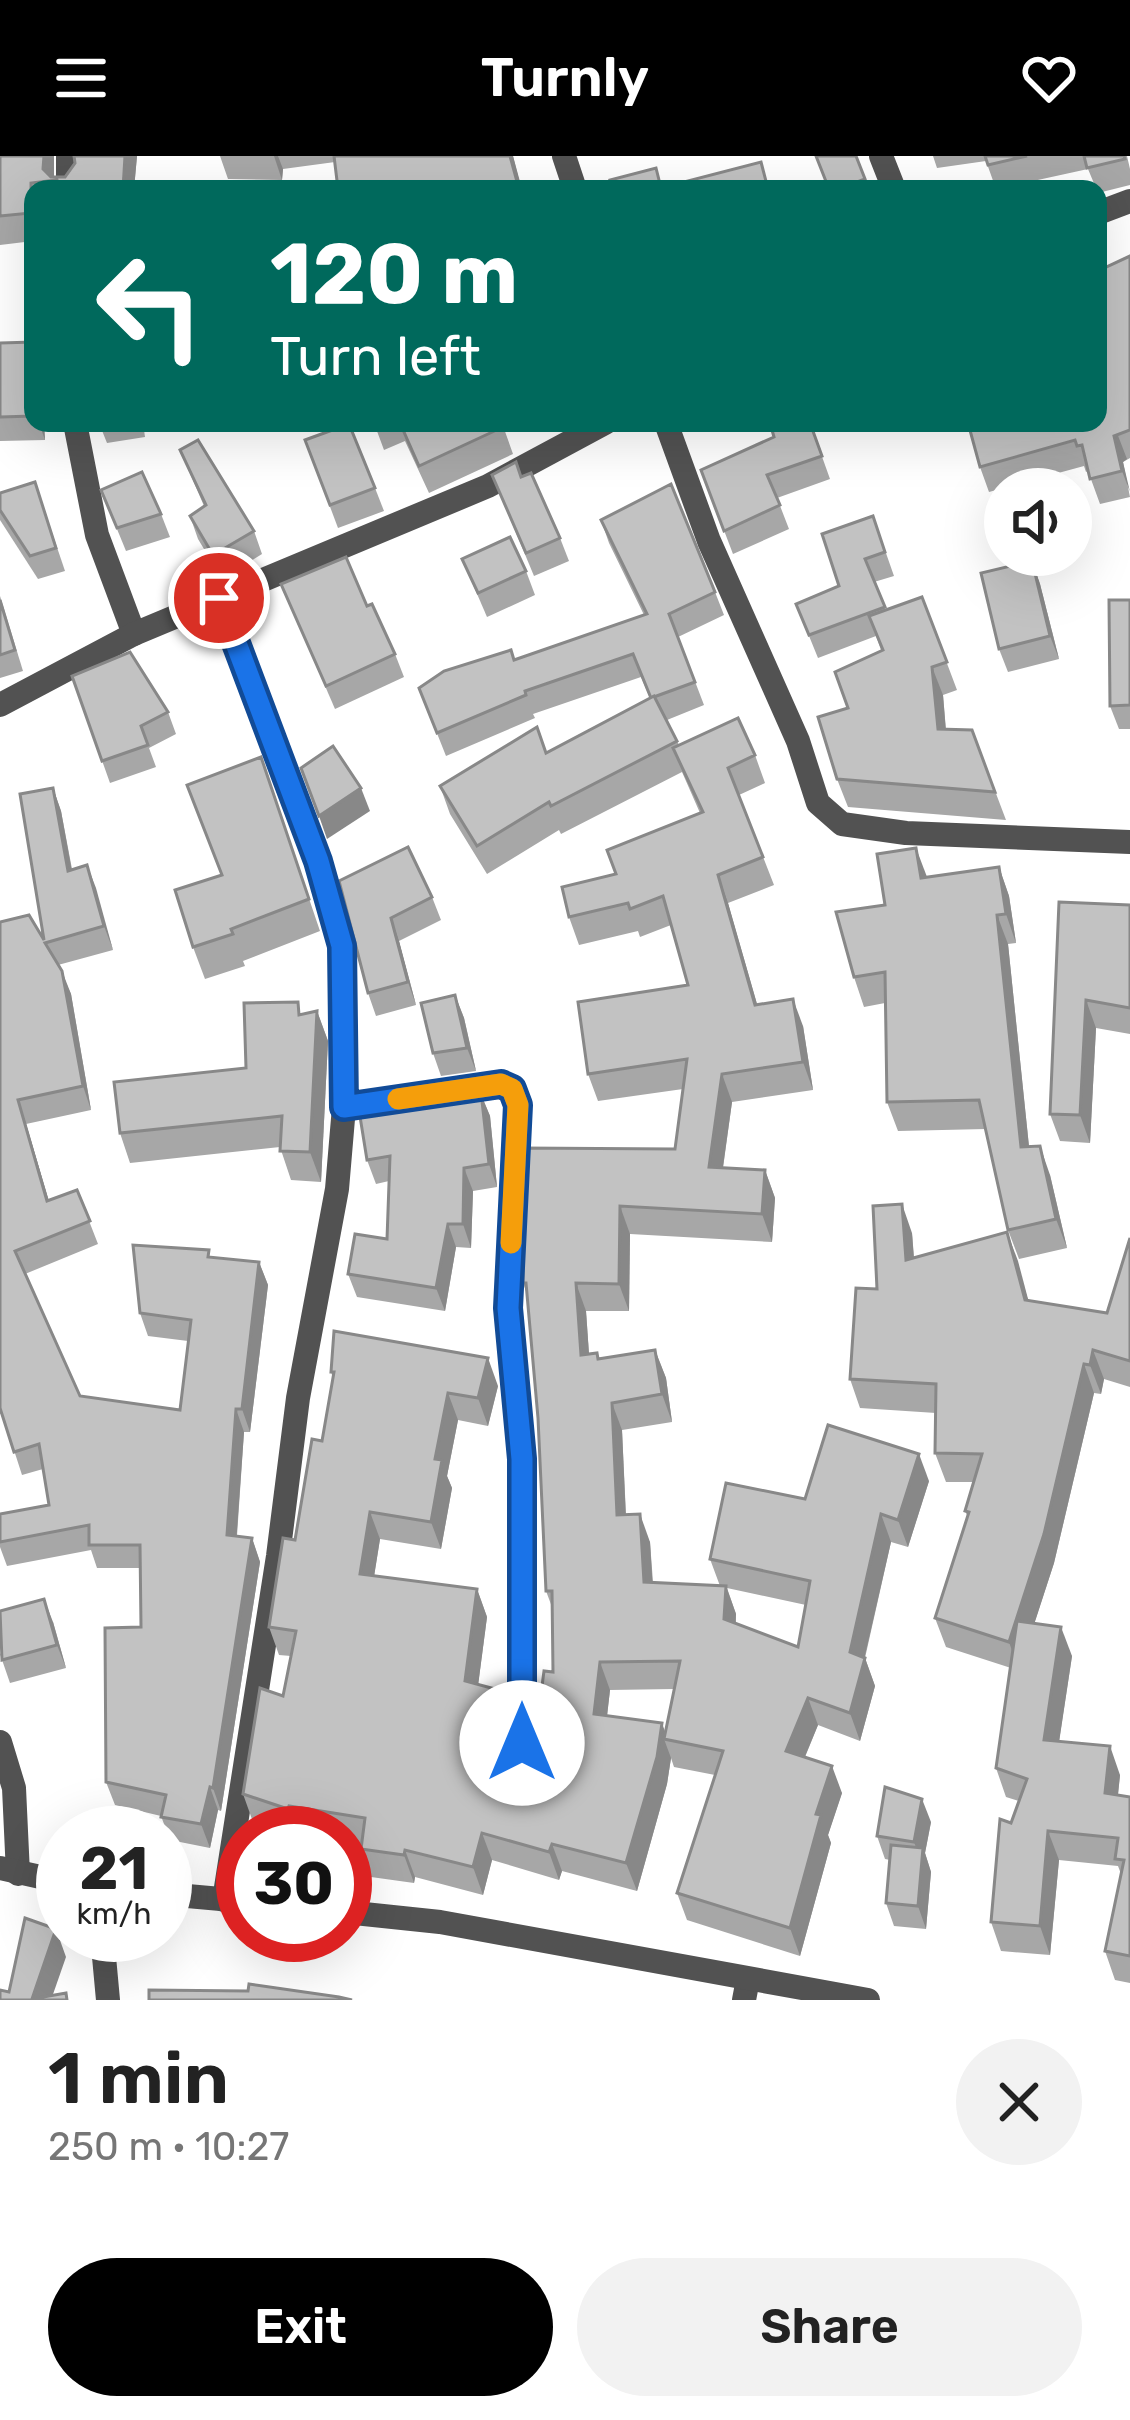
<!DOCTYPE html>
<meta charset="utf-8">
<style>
body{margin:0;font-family:Rubik,sans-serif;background:#f2f2f2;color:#222;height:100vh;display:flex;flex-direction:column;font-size:45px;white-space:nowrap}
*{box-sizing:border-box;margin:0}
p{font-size:39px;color:#767676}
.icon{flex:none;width:66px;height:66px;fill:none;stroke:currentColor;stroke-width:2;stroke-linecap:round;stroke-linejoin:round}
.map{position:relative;height:1844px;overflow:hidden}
.drawer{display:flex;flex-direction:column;background:#fff;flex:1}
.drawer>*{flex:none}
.top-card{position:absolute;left:24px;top:24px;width:1083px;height:252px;border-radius:24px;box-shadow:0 12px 48px #0002;background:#00695c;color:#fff;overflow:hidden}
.tools{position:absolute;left:984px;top:312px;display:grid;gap:24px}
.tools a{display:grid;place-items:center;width:108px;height:108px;border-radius:50%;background:#fff;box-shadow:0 12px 48px #0002;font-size:60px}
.speed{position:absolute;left:36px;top:1650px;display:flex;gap:24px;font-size:60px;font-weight:700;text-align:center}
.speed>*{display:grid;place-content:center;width:156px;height:156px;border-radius:50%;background:#fff;box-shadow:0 12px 48px #0002;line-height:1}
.speed small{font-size:30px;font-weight:400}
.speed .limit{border:18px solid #d22;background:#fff;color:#111}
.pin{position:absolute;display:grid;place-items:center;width:102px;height:102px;color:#fff;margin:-51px;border:6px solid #fff;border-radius:50%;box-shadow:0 3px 12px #0007}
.me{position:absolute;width:132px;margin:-66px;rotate:0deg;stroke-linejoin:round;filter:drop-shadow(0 0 9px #0008)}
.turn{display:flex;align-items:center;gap:42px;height:252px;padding:0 48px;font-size:54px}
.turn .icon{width:156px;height:156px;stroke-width:2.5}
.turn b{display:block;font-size:84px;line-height:102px}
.round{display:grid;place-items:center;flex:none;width:126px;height:126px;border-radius:63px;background:#f2f2f2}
.head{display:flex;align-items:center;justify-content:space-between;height:204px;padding:0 48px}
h1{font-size:72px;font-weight:600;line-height:90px}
.cta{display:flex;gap:24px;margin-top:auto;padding:24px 48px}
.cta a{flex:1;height:138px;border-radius:72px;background:#000;color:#fff;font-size:48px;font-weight:600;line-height:138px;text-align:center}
.cta a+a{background:#f2f2f2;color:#222}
header{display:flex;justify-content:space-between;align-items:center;height:156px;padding:0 48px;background:#000;color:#fff;font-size:54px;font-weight:600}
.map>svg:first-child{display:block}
</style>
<header><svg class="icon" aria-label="menu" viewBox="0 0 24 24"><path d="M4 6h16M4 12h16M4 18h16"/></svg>Turnly<svg class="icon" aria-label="heart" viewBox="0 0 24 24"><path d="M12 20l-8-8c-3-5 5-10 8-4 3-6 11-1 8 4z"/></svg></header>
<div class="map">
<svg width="1130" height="1844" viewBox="0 0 1130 1844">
<rect width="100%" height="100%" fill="#fff"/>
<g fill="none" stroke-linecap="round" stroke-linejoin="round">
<g stroke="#525252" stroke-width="24">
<polyline points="564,0 575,33"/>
<polyline points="881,0 894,33"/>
<polyline points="68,33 68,0"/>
<polyline points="1098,57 1130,45"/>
<polyline points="75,267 97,379 134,478"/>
<polyline points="666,267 709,385 798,585 818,647 842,668 906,677 1130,686"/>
<polyline points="219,442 318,705 342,791 344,844 344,951 337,1033 298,1242 278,1400 224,1744"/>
<polyline points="0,549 134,478 488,330 605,267"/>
<polyline points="447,936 501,928 512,933 518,949 508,1152 522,1303 522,1587"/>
<polyline points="0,1586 14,1632 18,1718"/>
<polyline points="102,1779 108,1844"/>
<polyline points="744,1844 748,1823"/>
</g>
<g stroke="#525252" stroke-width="24">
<polyline points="0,1712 63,1726"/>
<polyline points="165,1738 243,1745"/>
<polyline points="345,1756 440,1766 868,1844"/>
</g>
</g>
<g fill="#a7a7a7" fill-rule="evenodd">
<polygon points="0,0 54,0 54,21 65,21 75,7 74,0 137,0 134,33 33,33 33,85 0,89"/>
<polygon points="220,0 513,0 521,32 531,33 338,33 335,6 283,13 282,24 228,23"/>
<polygon points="856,0 868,33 828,33"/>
<polygon points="933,0 1127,0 1130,13 1130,29 1098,37 1088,13 996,33 986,5 937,12"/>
<polygon points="1130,100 1130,302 1123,306 1130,341 1100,348 1088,315 1086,316 1084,310 989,336 980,311"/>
<polygon points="33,186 33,267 44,267 45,284 0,285 0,187"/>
<polygon points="99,267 143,267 145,281 107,287"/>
<polygon points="374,267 502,267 513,298 429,337 405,285 384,294"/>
<polygon points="810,267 830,323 777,342 789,373 733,398 701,314"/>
<polygon points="305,284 375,332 384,355 338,372"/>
<polygon points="180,294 254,375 262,398 222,423 198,383 190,360 204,350"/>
<polygon points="492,319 521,321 560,382 569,405 534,420"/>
<polygon points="35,326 65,415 38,423 0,364 0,337"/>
<polygon points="101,334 161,358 170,381 126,395"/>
<polygon points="873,360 894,420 874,426 886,454 922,441 957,534 943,539 946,574 972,574 1006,664 848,651 837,623 848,552 881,494 876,480 818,502 796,448 839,430"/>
<path d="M601,364L715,436L724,459L678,481L704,549L667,564L679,589L755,599L765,627L739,639L774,729L728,747L757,848L803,870L813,934L732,946L723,1012L765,1014L775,1042L772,1086L630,1078L629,1155H586L589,1198L599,1203L655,1194L666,1222L672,1266L622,1274L626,1359L650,1386L653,1426L720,1430L710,1403L805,1343L929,1325L908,1391L891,1386L865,1502L875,1530L860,1585L818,1569L805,1601L842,1637L828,1679L831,1687L800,1800L687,1764L677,1737L715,1619L674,1611L671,1602L667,1628L637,1735L562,1715L559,1724L492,1704L483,1739L415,1721L414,1727L371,1721L361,1693L362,1688L345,1685V1677H286L253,1666L243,1638L283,1540L291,1500L279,1499L269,1471L322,1285L333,1222L331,1216L498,1230L488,1270L458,1264L447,1320L452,1332L441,1393L380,1383L374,1420L477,1433L487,1461L478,1529L506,1561V1574L513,1576L526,1569L540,1545L553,1516L552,1451L546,1435L538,1262L527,1138L523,1127L675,993L683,933L598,945L588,918L688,829L671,769L640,781L638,775L579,789L569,761L615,719L700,657L682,616L561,678L559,674L487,718L450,658L440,630L546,597L650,542L641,521L533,558L535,562L446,600L419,532L514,504L644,459L609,387ZM727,1432L806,1449L798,1491L736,1467V1458ZM674,1533L665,1577L607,1560L610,1534Z"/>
<polygon points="462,403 526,415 535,439 487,461"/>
<polygon points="1032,405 1040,428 1059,503 1008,516 999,493"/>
<polygon points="281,428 395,498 404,521 335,553"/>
<polygon points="0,440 23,515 0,522"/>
<polygon points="1130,444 1130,573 1119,573 1110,550"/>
<polygon points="72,520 168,556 176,578 149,592 156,611 110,627"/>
<polygon points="261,601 320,775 243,805 245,810 205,823 193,791 221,719"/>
<polygon points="53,632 61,655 72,713 87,709 113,794 58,809 71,838 91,954 26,968 49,1045 77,1034 98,1088 25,1118 80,1240 180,1254 188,1185 148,1180 140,1157 212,1102 259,1106 268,1129 250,1276 244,1276 237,1380 252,1382 260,1406 221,1655 218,1654 210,1692 170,1684 161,1660 115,1649 106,1626 141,1471 140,1412 97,1412 91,1394 7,1410 0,1391 0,1358 49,1349 43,1313 22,1319 2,1257 0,1258 0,766 44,784"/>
<polygon points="999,711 1009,740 1016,787 1008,788 1029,990 1050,1019 1067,1092 1019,1103 1008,1074 986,973 898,975 887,946 885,847 864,851 854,821 885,749 927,721"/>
<polygon points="339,725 432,741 441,764 399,785 416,849 376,860 368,837"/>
<polygon points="1059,746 1130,749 1130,878 1096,872 1090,987 1060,985 1050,958"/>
<polygon points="455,839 464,862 476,915 441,920 433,897"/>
<polygon points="317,855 328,885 321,1026 291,1024 280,991 130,1007 120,977 246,912 303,858"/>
<polygon points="475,924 490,960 497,1031 473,1035 471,1092 456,1091 445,1155 357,1141 348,1118 387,1083 389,1025 376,1028 367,1004 442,934"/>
<polygon points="1007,1076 1028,1144 1107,1157 1130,1082 1130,1231 1104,1223 1101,1238 1094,1237 1054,1407 1034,1468 1072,1500 1059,1585 1120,1619 1118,1639 1130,1641 1130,1827 1115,1824 1105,1795 1121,1718 1118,1710 1059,1704 1050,1799 1001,1795 991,1766 1011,1667 1019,1645 1006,1641 996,1612 1011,1512 946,1491 935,1462 968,1361 965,1355 974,1326 946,1326 935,1297 936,1257 860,1252 850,1223 877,1133 912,1077 914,1101"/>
<polygon points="53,1466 66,1512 10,1527 0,1498"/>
<polygon points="931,1666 925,1697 931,1716 926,1773 894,1770 886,1747 890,1704 885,1703 877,1680"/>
</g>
<g fill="#888">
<polygon points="44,0 54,0 54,25 43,13"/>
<polygon points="125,0 137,0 134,33 123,33"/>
<polygon points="274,0 278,0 283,13 282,24"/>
<polygon points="510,0 513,0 522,33 519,33"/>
<polygon points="39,267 44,267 45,284"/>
<polygon points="1117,277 1127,303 1123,306 1130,336 1122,315 1114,280"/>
<polygon points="1032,405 1040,428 1059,503 1050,480"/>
<polygon points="932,511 943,539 948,602 938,573"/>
<polygon points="53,632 61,655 76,738 68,715"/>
<polygon points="361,632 370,655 327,683 319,660"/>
<polygon points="916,692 927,721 921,722"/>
<polygon points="87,709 96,732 113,794 104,770"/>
<polygon points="999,711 1009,740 1016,787 1006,758"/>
<polygon points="718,719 728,747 765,876 755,849"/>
<polygon points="997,759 1008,788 1032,1020 1021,991"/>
<polygon points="391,762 399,785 416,849 408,826"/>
<polygon points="62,815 71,838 91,954 83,930"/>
<polygon points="455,839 464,862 476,915 467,892"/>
<polygon points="793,843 803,870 813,934 803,906"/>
<polygon points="1086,844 1096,872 1090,987 1080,959"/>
<polygon points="317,855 328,885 321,1026 310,996"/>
<polygon points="722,918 732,946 719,1039 709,1011"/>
<polygon points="475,924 490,960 497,1031 489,1008"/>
<polygon points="18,944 26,968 56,1069 47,1045"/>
<polygon points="1040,990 1050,1019 1067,1092 1056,1063"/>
<polygon points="464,1012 473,1035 471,1092 463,1068"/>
<polygon points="765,1014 775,1042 772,1086 762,1058"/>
<polygon points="902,1048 912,1077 916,1133 906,1104"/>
<polygon points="620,1050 630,1078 629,1155 619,1128"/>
<polygon points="448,1068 456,1091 445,1155 436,1132"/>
<polygon points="1007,1076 1018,1105 1036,1173 1025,1144"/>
<polygon points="259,1106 268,1129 250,1276 242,1253"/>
<polygon points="576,1127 586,1155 591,1227 581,1199"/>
<polygon points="655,1194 666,1222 672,1266 662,1238"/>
<polygon points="1093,1194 1104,1223 1101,1238 1090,1209"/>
<polygon points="488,1202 498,1230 488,1270 478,1242"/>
<polygon points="1084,1208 1094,1237 1054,1407 1019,1515 1009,1486"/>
<polygon points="448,1237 458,1264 447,1320 452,1332 441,1393 431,1366 435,1303"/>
<polygon points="612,1247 622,1274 627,1387 617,1359"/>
<polygon points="236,1253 244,1276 235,1402 227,1379"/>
<polygon points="919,1298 929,1325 908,1391 898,1364"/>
<polygon points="370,1356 380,1383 370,1446 360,1418"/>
<polygon points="640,1358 650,1386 654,1453 644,1426"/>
<polygon points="881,1358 891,1386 863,1508 865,1502 875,1530 860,1585 850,1557 850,1496"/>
<polygon points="252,1382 260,1406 221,1655 213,1632"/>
<polygon points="726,1430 736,1458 734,1491 724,1463"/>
<polygon points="477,1433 487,1461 475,1553 465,1525"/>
<polygon points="44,1443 53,1466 66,1512 57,1489"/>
<polygon points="1061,1471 1072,1500 1055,1613 1044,1584"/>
<polygon points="600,1506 610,1534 604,1586 594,1558"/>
<polygon points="495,1533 506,1561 506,1588 496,1561"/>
<polygon points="808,1542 818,1569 796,1622 786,1595"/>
<polygon points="662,1567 668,1584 664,1583 671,1602 667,1628 637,1735 626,1707"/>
<polygon points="1110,1590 1120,1619 1115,1666 1105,1637"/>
<polygon points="832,1610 842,1637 828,1679 831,1687 800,1800 790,1772 816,1658"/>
<polygon points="210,1631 218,1654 210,1692 201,1668"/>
<polygon points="922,1643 931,1666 925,1697 931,1716 926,1773 918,1750 922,1708 914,1686"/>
<polygon points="289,1650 299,1677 297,1677 288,1653"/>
<polygon points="1048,1675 1059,1704 1050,1799 1040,1770"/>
<polygon points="482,1677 492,1704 483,1739 473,1711"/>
<polygon points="552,1688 562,1715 559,1724 549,1696"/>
<polygon points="405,1694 415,1721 414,1727 404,1699"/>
<polygon points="56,1773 66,1801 51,1844 32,1844"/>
</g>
<g fill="#c2c2c2" stroke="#888" stroke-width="3">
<polygon points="0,0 44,0 43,13 51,21 65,21 75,7 74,0 125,0 123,33 59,33 57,24 31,27 31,57 0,60"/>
<polygon points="334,0 510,0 519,33 530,30 531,33 423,33 422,28 404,33 338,33"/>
<polygon points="816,0 856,0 865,23 839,33 829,33"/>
<polygon points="985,0 1027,0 988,9"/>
<polygon points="1084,0 1124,0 1125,3 1087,12"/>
<polygon points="761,6 768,33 613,33 610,24 656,12 661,32"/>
<polygon points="1130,100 1130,274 1114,280 1122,315 1090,323 1082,289 1077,290 1075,284 980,311 968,267 1098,267 1098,115"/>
<polygon points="33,186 33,260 0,261 0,187"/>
<polygon points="400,267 502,267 503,271 419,310"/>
<polygon points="770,267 810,267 822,300 767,319 780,349 724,375 701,314 774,281"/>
<polygon points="349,268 375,332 330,349 305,284"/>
<polygon points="198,284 254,375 213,399 190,360 206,349 180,294"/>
<polygon points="516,306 521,321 531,317 560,382 526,397 492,319"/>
<polygon points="142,316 161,358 117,372 101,334"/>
<polygon points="35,326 56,392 30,400 0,354 0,337"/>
<polygon points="671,328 715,436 669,458 695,526 651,542 633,498 525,535 526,539 437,577 419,532 444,515 511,494 514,504 647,458 601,364"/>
<polygon points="873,360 885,396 865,403 885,451 809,479 796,448 839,430 822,378"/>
<polygon points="510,381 526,415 478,437 462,403"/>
<polygon points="346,401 367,450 372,448 395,498 326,530 281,428"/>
<polygon points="1032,405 1050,480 999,493 981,417"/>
<polygon points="922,441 947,506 932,511 938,573 972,574 995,636 837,623 818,561 848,552 835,516 883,494 869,460"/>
<polygon points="0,444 15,494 0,499"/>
<polygon points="1109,444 1130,444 1130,549 1110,550"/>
<polygon points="130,496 168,556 141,570 148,589 102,605 72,520"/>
<polygon points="654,540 677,585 551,650 549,646 477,690 440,630 537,571 546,597"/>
<polygon points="738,562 755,599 728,612 763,701 718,719 755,849 793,843 803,906 722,918 709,1011 765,1014 762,1058 620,1050 619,1128 576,1127 581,1199 597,1197 598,1203 655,1194 662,1238 612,1247 617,1359 640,1358 644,1426 726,1430 724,1463 798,1491 810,1425 710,1403 726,1327 805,1343 828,1269 919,1298 898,1364 881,1358 850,1496 865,1502 850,1557 808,1542 786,1595 832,1610 816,1658 821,1659 790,1772 677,1737 723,1595 664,1583 680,1505 600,1506 594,1558 662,1567 657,1601 626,1707 552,1688 549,1696 482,1677 473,1711 405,1694 404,1699 361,1693 365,1662 289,1650 288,1653 243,1638 260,1532 283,1540 296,1475 269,1471 283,1382 295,1384 312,1283 322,1285 334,1216 331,1216 334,1175 488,1202 478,1242 448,1237 435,1303 442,1304 431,1366 370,1356 360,1418 477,1433 465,1525 495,1533 496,1561 505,1574 513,1576 526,1569 528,1542 540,1545 544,1515 553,1516 552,1435 546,1435 538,1262 526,1127 523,1127 522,992 675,993 687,903 588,918 578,846 688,829 663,740 630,753 628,747 569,761 562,731 616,718 607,694 703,656 673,592"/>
<polygon points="333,590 361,632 319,660 301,612"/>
<polygon points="261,601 309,743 231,773 233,778 193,791 175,734 222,719 187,629"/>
<polygon points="53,632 68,715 87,709 104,770 45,787 62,815 83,930 18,944 47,1045 77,1034 90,1065 15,1095 80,1240 180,1254 191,1164 140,1157 133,1089 209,1094 208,1101 259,1106 242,1253 236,1253 227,1379 252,1382 213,1632 210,1631 201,1668 161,1661 166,1639 106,1626 105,1472 141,1471 140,1389 89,1389 89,1369 0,1386 0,1358 49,1349 39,1288 14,1296 0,1252 0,766 29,759 44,784 20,638"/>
<polygon points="408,691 432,741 391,762 408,826 368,837 339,725"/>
<polygon points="916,692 921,722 999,711 1006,758 997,759 1021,991 1040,990 1056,1063 1008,1074 979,944 887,946 885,816 854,821 836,756 885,749 877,698"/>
<polygon points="1059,746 1130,749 1130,852 1086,844 1080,959 1050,958"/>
<polygon points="455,839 467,892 433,897 421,847"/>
<polygon points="298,846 299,859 317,855 310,996 280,995 282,960 120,977 114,926 246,912 244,847"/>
<polygon points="475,924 478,937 481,936 489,1008 464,1012 463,1068 448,1068 436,1132 348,1118 355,1078 387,1083 390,1000 367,1004 358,948 442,934 440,929"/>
<polygon points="902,1048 906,1104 1007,1076 1025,1144 1107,1157 1130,1082 1130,1205 1093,1194 1090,1209 1084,1208 1044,1378 1009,1486 935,1462 969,1356 965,1355 982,1298 935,1297 936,1228 850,1223 856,1132 877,1133 873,1050"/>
<polygon points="44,1443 57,1489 2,1504 0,1455"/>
<polygon points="1017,1465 1061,1471 1044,1584 1110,1590 1105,1637 1130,1641 1130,1800 1105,1795 1124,1704 1115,1703 1118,1682 1048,1675 1040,1770 991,1766 1000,1663 1011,1667 1027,1623 996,1612"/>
<polygon points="885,1631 922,1643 914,1686 877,1680"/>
<polygon points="891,1689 923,1692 918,1750 886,1747"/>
<polygon points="25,1762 56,1773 32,1843 66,1837 67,1844 0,1844 0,1834 9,1836"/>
<polygon points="249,1828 339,1841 352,1844 149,1844 149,1834 248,1835"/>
</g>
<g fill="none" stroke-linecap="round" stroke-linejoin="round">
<g stroke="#114b97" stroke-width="30">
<polyline id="route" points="219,442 318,705 342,790 344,951 501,928 512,933 518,949 508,1152 522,1303 522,1587"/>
</g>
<use href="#route" stroke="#1a73e8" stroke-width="21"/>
<polyline stroke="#f59e0b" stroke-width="21" points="398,943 501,928 512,933 518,949 511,1087"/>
</g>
</svg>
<div class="tools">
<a><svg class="icon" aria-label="sound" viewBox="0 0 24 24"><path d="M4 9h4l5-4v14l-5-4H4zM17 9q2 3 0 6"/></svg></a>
</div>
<div class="speed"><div>21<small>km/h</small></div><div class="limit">30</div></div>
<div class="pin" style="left:219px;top:442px;background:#d93025"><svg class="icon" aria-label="arrive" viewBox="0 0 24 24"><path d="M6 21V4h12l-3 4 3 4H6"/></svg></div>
<svg class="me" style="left:522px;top:1587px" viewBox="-20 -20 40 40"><circle r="19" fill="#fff"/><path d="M0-13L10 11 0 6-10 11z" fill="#1a73e8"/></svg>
<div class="top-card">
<div class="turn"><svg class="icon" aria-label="left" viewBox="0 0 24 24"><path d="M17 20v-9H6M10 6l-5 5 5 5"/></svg><div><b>120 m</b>Turn left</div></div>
</div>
</div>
<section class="drawer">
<div class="head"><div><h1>1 min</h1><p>250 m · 10:27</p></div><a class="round"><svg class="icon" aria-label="close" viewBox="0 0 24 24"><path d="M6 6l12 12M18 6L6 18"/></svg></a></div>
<div class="cta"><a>Exit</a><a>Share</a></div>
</section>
